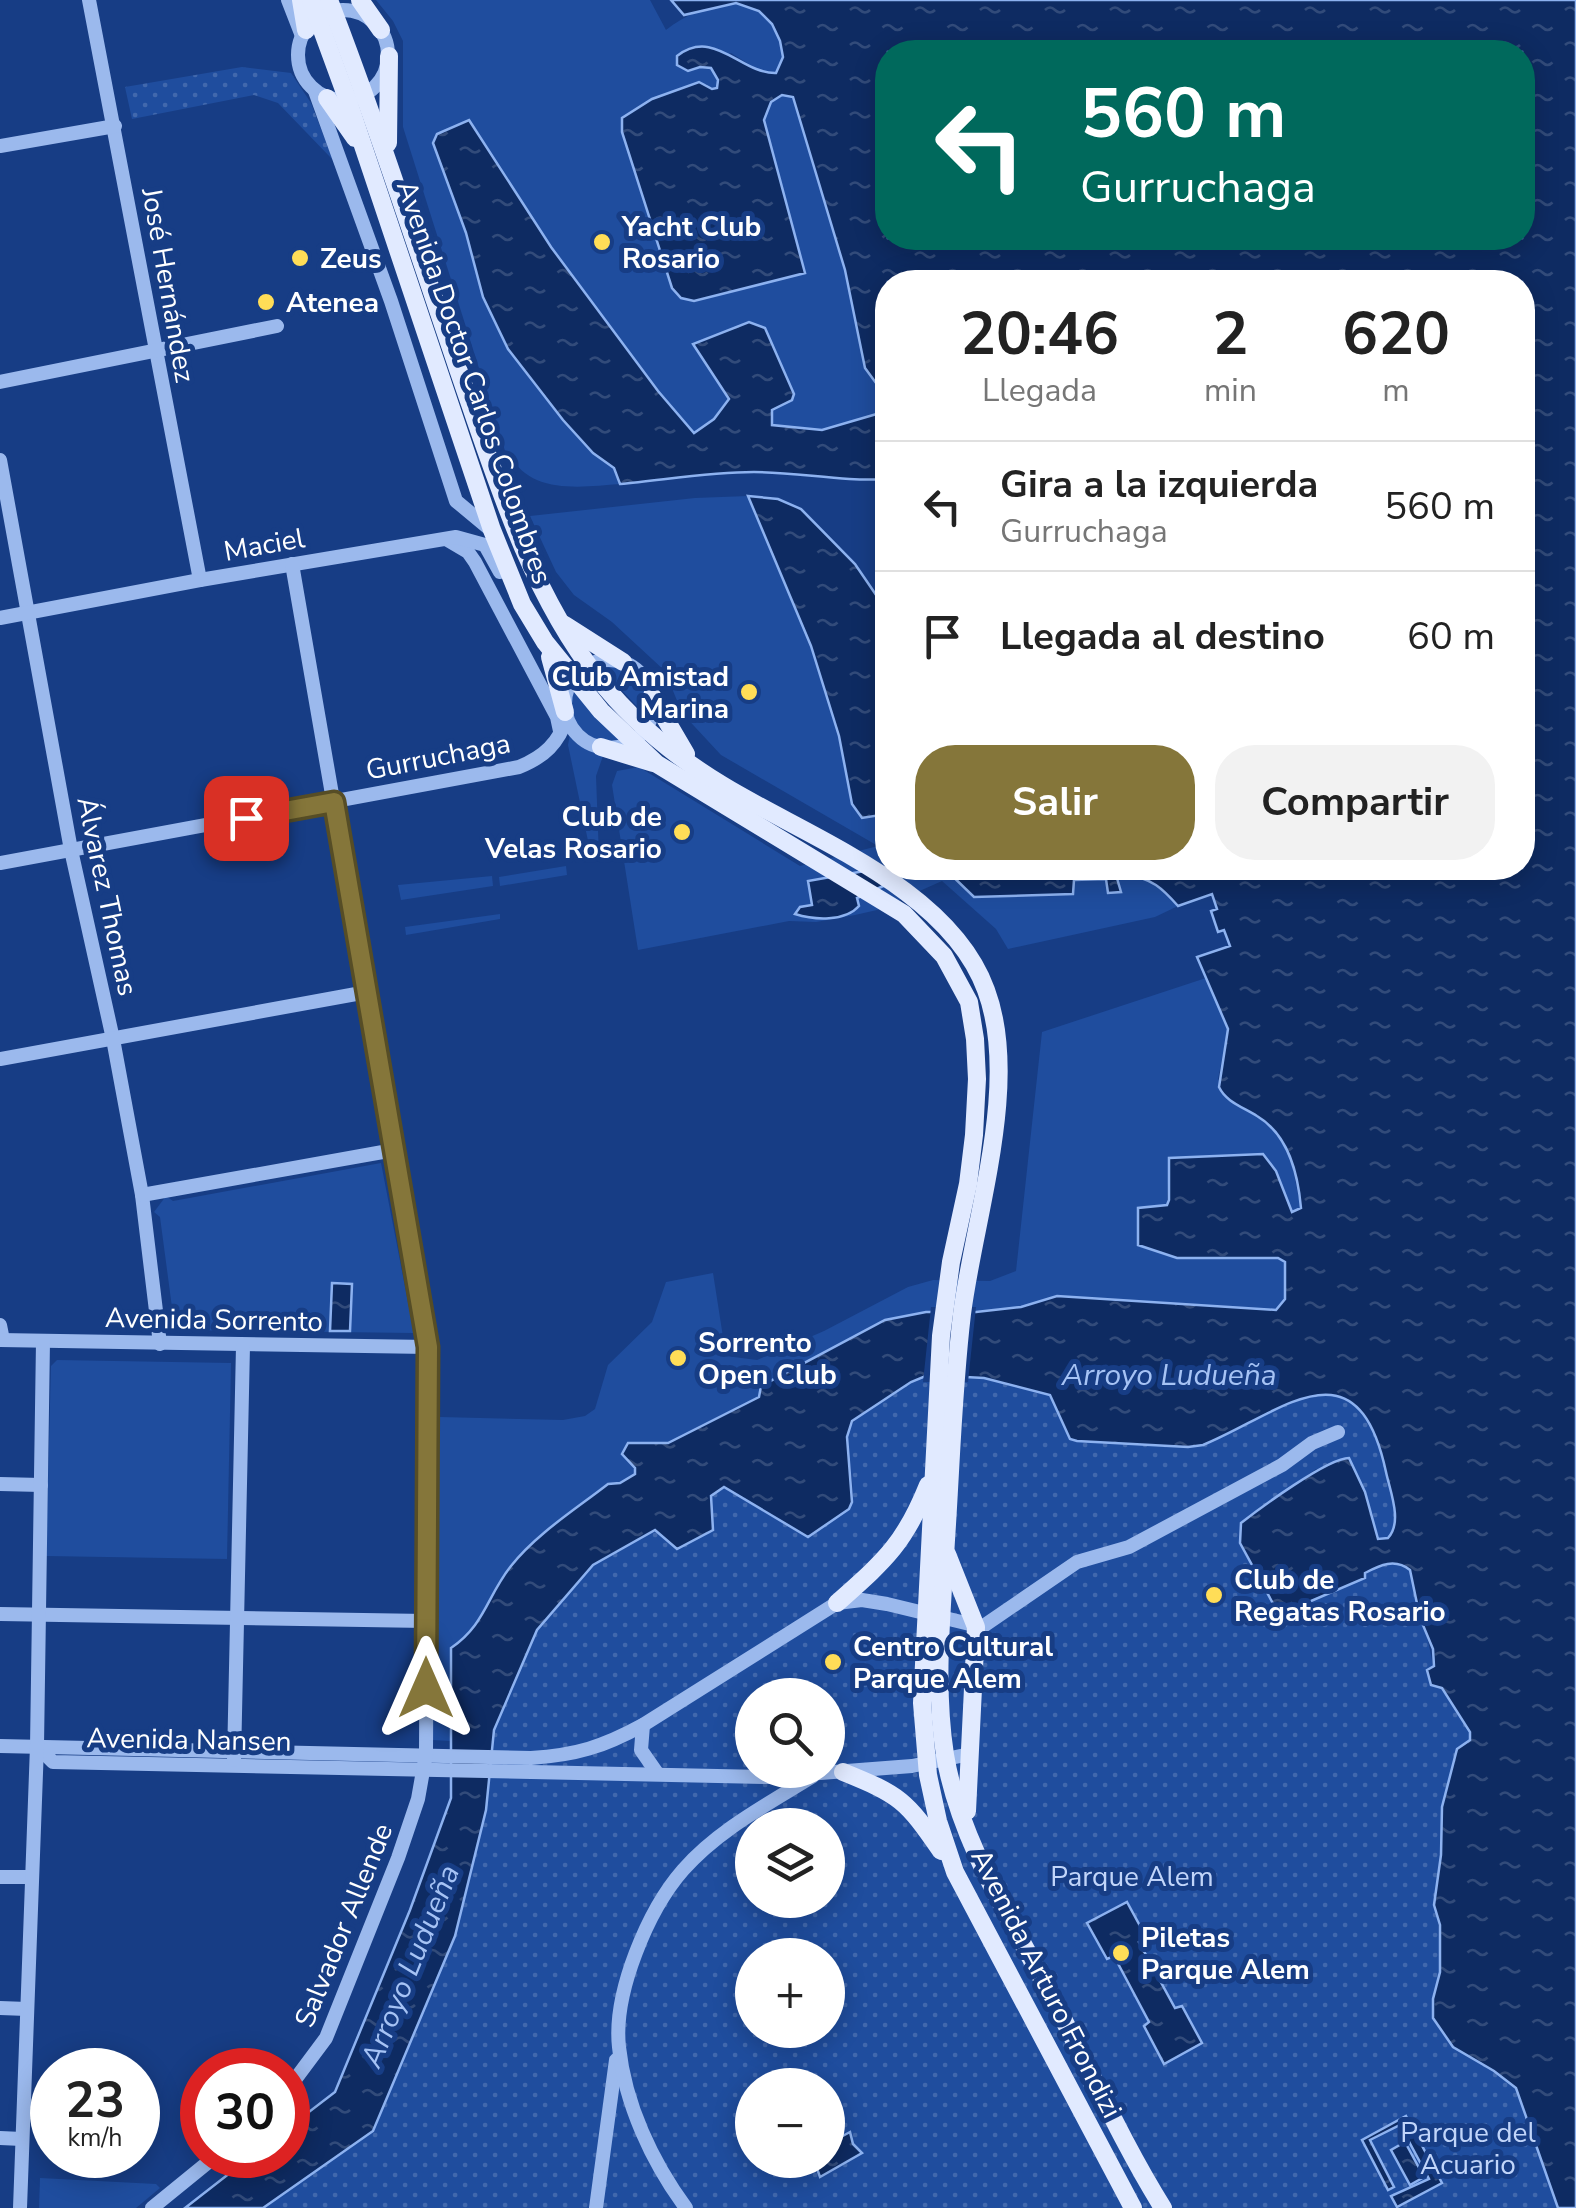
<!DOCTYPE html>
<html lang="es">
<meta charset="utf-8">
<style>
body{margin:0;font-family:"Nunito Sans",sans-serif;background:#f2f2f2;color:#222;height:100vh;display:flex;flex-direction:column;font-size:38px;white-space:nowrap}
*{box-sizing:border-box;margin:0}
p{font-size:32px;color:#767676}
.icon{flex:none;width:55px;height:55px;fill:none;stroke:currentColor;stroke-width:2;stroke-linecap:round;stroke-linejoin:round}
.map{position:relative;flex:1;overflow:hidden}
.drawer{position:absolute;left:875px;top:270px;width:660px;height:610px;display:flex;flex-direction:column;background:#fff;border-radius:40px;box-shadow:0 5px 25px #0003}
.drawer>*{flex:none}
.guide{position:absolute;left:875px;top:40px;width:660px;height:210px;border-radius:40px;box-shadow:0 5px 25px #0003;background:#00695c;color:#fff;overflow:hidden}
.buttons{position:absolute;left:735px;top:1678px;display:grid;gap:20px}
.buttons a{display:grid;place-items:center;width:110px;height:110px;border-radius:50%;background:#fff;box-shadow:0 5px 25px #0003;font-size:50px}
.speed{position:absolute;left:30px;top:2048px;display:flex;gap:20px;font-size:50px;font-weight:700;text-align:center}
.speed>*{display:grid;place-content:center;width:130px;height:130px;border-radius:50%;background:#fff;box-shadow:0 5px 25px #0003;line-height:1}
.speed small{font-size:25px;font-weight:400}
.speed .limit{border:15px solid #d22;background:#fff;color:#111}
.pin{position:absolute;display:grid;place-items:center;width:85px;height:85px;color:#fff;margin:-42px;border-radius:20px;box-shadow:0 5px 15px #0006}
.me{position:absolute;width:110px;margin:-55px;rotate:0deg;stroke-linejoin:round;filter:drop-shadow(0 0 8px #0008)}
.turn{display:flex;align-items:center;gap:35px;height:210px;padding:0 40px;font-size:45px}
.turn .icon{width:130px;height:130px;stroke-width:2.5}
.turn b{display:block;font-size:70px;line-height:85px}
.eta{display:flex;justify-content:space-evenly;align-items:center;height:170px;text-align:center}
.eta b{font-size:60px;font-weight:700;line-height:70px}
.cta{display:flex;gap:20px;margin-top:auto;padding:20px 40px}
.cta a{flex:1;height:115px;border-radius:40px;background:#85763a;color:#fff;font-size:40px;font-weight:700;line-height:115px;text-align:center}
.cta a+a{background:#f2f2f2;color:#222}
ul{padding:0;list-style:none}
li{display:flex;align-items:center;gap:30px;height:130px;padding:0 40px;border-top:2px solid #e0e0e0}
li div{flex:1}
li b{display:block;font-size:38px}
li em{font-style:normal}
.map>svg:first-child{display:block}
</style>
<div class="map">
<svg width="1576" height="2208" viewBox="0 0 1576 2208">
<defs>
<pattern id="park-dots" width="8" height="8" patternUnits="userSpaceOnUse" patternTransform="scale(2.5)"><rect width="8" height="8" fill="#1f4d9e"/><path d="M2 2h.1M6 6h.1" fill="none" stroke="#4168ad" stroke-width="1.8" stroke-linecap="round"/></pattern>
<pattern id="water-ripples" width="26" height="14" patternUnits="userSpaceOnUse" patternTransform="scale(2.5)"><rect width="26" height="14" fill="#0e2b62"/><path d="M2 4q2-2 4 0t4 0M15 11q2-2 4 0t4 0" fill="none" stroke="#324b7a"/></pattern>
</defs>
<rect width="100%" height="100%" fill="#173d85"/>
<g fill="#1f4d9e">
<path d="M376,0H650L666,30C684,15 708,6 733,3C758,1 786,32 782,58C782,63 778,68 776,73H763L731,53L688,71L700,67L711,68L719,80L717,88L712,90L706,84L622,118L623,133L672,288L805,273L763,120L770,102L782,95L793,97L845,270L865,368L887,398V411L822,430L772,425V410L791,400L693,344L729,399L714,419L694,433L658,391L551,247L468,120L437,134L433,143L466,233L483,297L508,349L593,453L614,468L620,484C581,487 529,495 509,453L506,454L403,127V41L393,21Z"/>
<path d="M748,496L811,646L839,736L852,804L862,818L887,814V867L808,882L812,905C828,903 846,902 860,897C889,886 913,867 944,868L974,897L1073,894L1074,880L1106,879L1117,875L1114,868H1122L1127,876C1151,877 1163,889 1178,906L1155,917L1008,949L996,929L942,881L877,910L855,915L816,922L789,921L638,950L612,785L617,771L639,767L800,866L878,846L721,755L682,713L665,671L612,622L574,595L556,572L530,516L695,498Z"/>
<path d="M615,663C640,673 650,689 646,716L599,666Z"/>
<path d="M573,686L623,741C588,748 563,720 573,686Z"/>
<polygon points="570,734 589,748 604,753 596,776 599,857 592,860 568,745"/>
<polygon points="566,866 567,875 500,886 499,877"/>
<polygon points="492,876 493,886 401,900 398,885"/>
<polygon points="500,914 500,919 406,935 405,927"/>
<path d="M1206,978L1228,1029L1218,1079L1230,1100L1262,1118L1284,1142L1290,1155L1301,1209L1292,1212L1276,1171L1169,1159L1167,1205L1177,1258H1278L1285,1262V1299L1276,1310L1057,1296L1021,1307L976,1312H925L885,1320L761,1386L760,1397L668,1443H628L635,1474L620,1483L608,1484C576,1510 536,1534 511,1566C487,1596 485,1625 451,1648V1741L432,1740V1613L440,1417L563,1420L585,1416L595,1409L608,1365L652,1322L666,1282L713,1273L726,1356L757,1360L824,1331L908,1287L933,1280L990,1281L1016,1271L1042,1032Z"/>
<polygon points="381,1163 414,1333 175,1330 160,1217 154,1212 166,1196 173,1201"/>
<polygon points="57,1360 231,1363 227,1559 46,1556 51,1366"/>
<polygon points="40,2178 156,2184 160,2188 136,2208 39,2208"/>
</g>
<g fill="url(#park-dots)" fill-rule="evenodd">
<polygon points="242,67 291,73 311,103 333,160 278,103 254,95 132,119 125,87"/>
<path d="M928,1375L984,1378L1050,1395L1064,1427L1077,1441L1188,1447L1203,1445C1281,1413 1357,1337 1386,1472C1390,1492 1403,1522 1387,1539H1378L1365,1492L1316,1469L1253,1514L1240,1543L1276,1609L1291,1612L1365,1578V1573C1380,1565 1395,1558 1410,1570C1418,1612 1433,1645 1435,1687L1442,1688L1463,1718L1470,1731L1471,1740L1449,1784L1442,1807L1438,1913L1440,1972L1433,1999L1453,2047L1494,2071L1516,2088L1558,2208H263L373,2131L455,1936L486,1810L494,1730L537,1630L593,1565L724,1487L852,1502C855,1479 847,1458 847,1437C849,1412 906,1384 928,1375ZM752,1695H828V1770H752ZM752,1825H828V1900H752ZM752,1955H828V2030H752ZM752,2085H828V2160H752Z"/>
</g>
<g fill="url(#water-ripples)" stroke="#8db2f0" stroke-width="2.5" fill-rule="evenodd">
<path d="M671,0H1576V2208H1558L1516,2088L1494,2071L1453,2047L1433,2018V1999L1440,1972V1925L1434,1905L1441,1855L1442,1807L1457,1749L1470,1740V1732L1442,1688L1431,1685L1427,1670L1434,1666L1433,1649L1420,1618L1410,1570C1395,1558 1380,1565 1365,1573V1578L1283,1613L1276,1609L1240,1543L1241,1523C1260,1508 1328,1458 1349,1458L1365,1492L1378,1539L1388,1538C1403,1522 1390,1491 1386,1472C1357,1337 1281,1413 1203,1445L1188,1447L1077,1441L1070,1439L1050,1395L984,1378L928,1375L911,1382L852,1421L847,1437L852,1502L849,1509L808,1537L724,1487L711,1496L713,1530L677,1549L655,1530L593,1565L537,1630L494,1730L486,1810L455,1936L373,2131L263,2208H185L253,2155H288V2128L335,2092L410,1910L451,1798V1648C485,1625 487,1596 511,1566C536,1534 576,1509 608,1484L620,1483L635,1474V1468L622,1454L628,1443H668L759,1397L761,1386L885,1320L926,1312H976L1021,1307L1057,1296L1276,1310L1285,1299V1262L1278,1258H1177L1138,1245V1208L1167,1205L1169,1200V1158L1263,1154L1276,1171L1292,1212L1301,1208C1298,1174 1289,1135 1257,1116C1243,1107 1226,1102 1219,1087L1228,1029L1197,957L1230,946L1224,930L1218,932L1211,911L1217,909L1212,894L1178,906C1163,889 1151,877 1127,876L1122,868H1522V282H888L887,398L865,368L845,270L793,97L782,95L771,102L764,120L805,273L694,301L681,298L672,288L622,132V118L652,99L699,82L712,89L717,88L718,80L711,68L700,67L688,71L677,65V56C714,27 741,74 776,73L783,57L780,41L772,24L759,11L736,3L684,15ZM888,52H1522V238H888Z"/>
<path d="M469,120L551,247L658,391L694,433L714,419L729,399L693,344L749,322L765,328L794,394L792,400L772,410V425L822,430L887,411V479C842,482 799,472 754,472C710,472 664,480 620,484L614,468L593,453L563,420L508,349L483,297L466,233L433,143L437,134Z"/>
<polygon points="748,496 778,499 801,509 855,564 887,611 887,814 862,818 852,804 839,736 811,646"/>
<path d="M887,867L932,868L916,871L857,898L859,906C845,922 814,920 795,914L800,907L812,905L808,881Z"/>
<polygon points="944,868 1114,868 1121,892 1108,893 1106,879 1074,880 1073,894 974,897"/>
<polygon points="332,1283 352,1284 350,1331 330,1331"/>
<polygon points="1127,1902 1146,1937 1139,1942 1175,2008 1182,2006 1202,2043 1164,2064 1144,2026 1149,2022 1114,1956 1107,1959 1087,1923"/>
<polygon points="1406,2116 1442,2183 1397,2207 1391,2196 1429,2179 1400,2125 1370,2140 1394,2187 1388,2190 1362,2140"/>
<polygon points="850,2132 853,2144 862,2153 820,2177 814,2160 828,2160 828,2144"/>
<polygon points="1405,2142 1424,2177 1410,2185 1391,2150"/>
</g>
<polygon fill="#173d85" points="931,1307 976,1307 968,1382 923,1382"/>
<g fill="none" stroke-linecap="round" stroke-linejoin="round">
<g stroke="#9bb9ed" stroke-width="14">
<polyline points="89,0 200,580"/>
<polyline points="288,0 302,36"/>
<circle cx="343" cy="55" r="45"/>
<polyline points="315,91 391,301 456,501 491,530"/>
<polyline points="0,146 115,126"/>
<polyline points="0,382 277,326"/>
<polyline points="0,460 71,850 113,1039 142,1195 160,1344"/>
<polyline points="446,539 468,552 475,562 557,717 560,731"/>
<polyline points="0,618 200,580 456,537 485,545 500,572"/>
<circle cx="609" cy="704" r="44"/>
<path d="M0,863L519,767C544,757 559,743 567,717"/>
<polyline points="0,1059 367,992"/>
<polyline points="142,1195 394,1150"/>
<polyline points="0,1325 3,1340"/>
<polyline points="0,1340 428,1347"/>
<polyline points="0,1484 41,1485"/>
<polyline points="0,1614 426,1621"/>
<polyline points="643,1725 641,1750 657,1773"/>
<path d="M0,1746L531,1758C576,1755 603,1747 643,1725L837,1603L862,1600L887,1604L982,1627L1077,1562L1129,1547L1282,1465L1312,1443L1338,1432"/>
<polyline points="37,1746 53,1762 768,1777 912,1766 970,1754"/>
<polyline points="234,1760 243,1346"/>
<polyline points="0,1877 32,1877"/>
<polyline points="0,2008 27,2009"/>
<polyline points="288,2089 326,2038 398,1858 418,1799 426,1754 428,1347 292,564"/>
<polyline points="0,2138 22,2139"/>
<polyline points="20,2208 37,1746 43,1341"/>
<polyline points="152,2208 217,2155"/>
<polyline points="596,2208 616,2060"/>
<path d="M686,2208C652,2162 625,2104 619,2047C613,1993 648,1910 683,1870C718,1830 768,1804 813,1776"/>
</g>
<g stroke="#e1eaff" stroke-width="18">
<polyline points="301,0 306,30"/>
<polyline points="311,0 348,101 492,530 522,604 545,642 601,711 657,764 904,914 944,956 969,1002 975,1039 977,1079 974,1135 968,1184 951,1262 941,1336 922,1703 928,1775 938,1821 955,1872 1133,2208"/>
<path d="M329,0C376,122 416,246 458,369C494,473 529,591 598,678C631,720 676,757 722,785C807,837 949,888 986,990C1021,1083 974,1218 962,1314C953,1389 951,1465 946,1540C942,1611 934,1684 945,1755C960,1845 1016,1927 1057,2007C1092,2074 1123,2144 1163,2208"/>
<polyline points="360,0 381,30"/>
<polyline points="327,98 355,138"/>
<polyline points="388,143 389,56"/>
<polyline points="565,625 623,662"/>
<polyline points="550,657 565,712"/>
<polyline points="652,696 686,754"/>
<polyline points="601,747 653,763"/>
<polyline points="947,1554 976,1627 967,1811"/>
<path d="M837,1603C884,1561 904,1545 928,1485"/>
<path d="M843,1772C900,1795 906,1800 941,1851"/>
</g>
</g>
<g fill="none" stroke-linecap="round" stroke-linejoin="round">
<g stroke="#564d26" stroke-width="25">
<polyline id="route" points="246,818 334,802 428,1347 426,1688"/>
</g>
<use href="#route" stroke="#85763a" stroke-width="18"/>
</g>
<g fill="#ffdd57" stroke="#173d85" stroke-width="4">
<circle cx="602" cy="242" r="10"/>
<circle cx="300" cy="258" r="10"/>
<circle cx="266" cy="302" r="10"/>
<circle cx="749" cy="692" r="10"/>
<circle cx="682" cy="832" r="10"/>
<circle cx="678" cy="1358" r="10"/>
<circle cx="1214" cy="1595" r="10"/>
<circle cx="833" cy="1662" r="10"/>
<circle cx="1121" cy="1953" r="10"/>
</g>
<g text-anchor="middle" stroke-width="10" stroke-linejoin="round" paint-order="stroke">
<g font-size="28" font-weight="bold" fill="#fff" stroke="#173d85" text-anchor="start">
<text x="622" y="236">Yacht Club<tspan x="622" dy="32">Rosario</tspan></text>
<text x="320" y="268">Zeus</text>
<text x="286" y="312">Atenea</text>
<text x="729" y="686" text-anchor="end">Club Amistad<tspan x="729" dy="32">Marina</tspan></text>
<text x="662" y="826" text-anchor="end">Club de<tspan x="662" dy="32">Velas Rosario</tspan></text>
<text x="698" y="1352">Sorrento<tspan x="698" dy="32">Open Club</tspan></text>
<text x="1234" y="1589">Club de<tspan x="1234" dy="32">Regatas Rosario</tspan></text>
<text x="853" y="1656">Centro Cultural<tspan x="853" dy="32">Parque Alem</tspan></text>
<text x="1141" y="1947">Piletas<tspan x="1141" dy="32">Parque Alem</tspan></text>
</g>
<g font-size="28" fill="#fff" stroke="#173d85">
<text transform="translate(169 285) rotate(80)" y="10">José Hernández</text>
<text transform="translate(475 382) rotate(71)" y="10">Avenida Doctor Carlos Colombres</text>
<text transform="translate(264 544) rotate(-10)" y="10">Maciel</text>
<text transform="translate(438 756) rotate(-11)" y="10">Gurruchaga</text>
<text transform="translate(108 896) rotate(78)" y="10">Álvarez Thomas</text>
<text transform="translate(214 1319) rotate(1)" y="10">Avenida Sorrento</text>
<text transform="translate(189 1739) rotate(1)" y="10">Avenida Nansen</text>
<text transform="translate(343 1925) rotate(-68)" y="10">Salvador Allende</text>
<text transform="translate(1047 1983) rotate(63)" y="10">Avenida Arturo Frondizi</text>
</g>
<g font-size="28" fill="#c1d5fa" stroke="#173d85">
<text x="1132" y="1886">Parque Alem</text>
<text x="1468" y="2142">Parque del<tspan x="1468" dy="32">Acuario</tspan></text>
</g>
<g font-size="30" font-style="italic" fill="#a6c3f5" stroke="#173d85">
<text x="1169" y="1385">Arroyo Ludueña</text>
<text transform="translate(410 1966) rotate(-68)" y="10">Arroyo Ludueña</text>
</g>
</g>
</svg>
<div class="buttons">
<a><svg class="icon" aria-label="search" viewBox="0 0 24 24"><circle cx="10" cy="10" r="6"/><path d="M15 15l6 6"/></svg></a>
<a><svg class="icon" aria-label="layers" viewBox="0 0 24 24"><path d="M12 4l9 5-9 5-9-5zM3 14l9 5 9-5"/></svg></a>
<a>+</a>
<a>−</a>
</div>
<div class="speed"><div>23<small>km/h</small></div><div class="limit">30</div></div>
<div class="pin" style="left:246px;top:818px;background:#d93025"><svg class="icon" aria-label="arrive" viewBox="0 0 24 24"><path d="M6 21V4h12l-3 4 3 4H6"/></svg></div>
<svg class="me" style="left:426px;top:1688px" viewBox="-20 -20 40 40"><path d="M0-17L14 15 0 8-14 15z" fill="#85763a" stroke="#fff" stroke-width="4"/></svg>
<div class="guide">
<div class="turn"><svg class="icon" aria-label="left" viewBox="0 0 24 24"><path d="M17 20v-9H6M10 6l-5 5 5 5"/></svg><div><b>560 m</b>Gurruchaga</div></div>
</div>
<section class="drawer">
<div class="eta">
<div><b>20:46</b><p>Llegada</p></div>
<div><b>2</b><p>min</p></div>
<div><b>620</b><p>m</p></div>
</div>
<ul>
<li><svg class="icon" aria-label="left" viewBox="0 0 24 24"><path d="M17 20v-9H6M10 6l-5 5 5 5"/></svg><div><b>Gira a la izquierda</b><p>Gurruchaga</p></div><em>560 m</em></li>
<li><svg class="icon" aria-label="arrive" viewBox="0 0 24 24"><path d="M6 21V4h12l-3 4 3 4H6"/></svg><div><b>Llegada al destino</b></div><em>60 m</em></li>
</ul>
<div class="cta"><a>Salir</a><a>Compartir</a></div>
</section>
</div>
